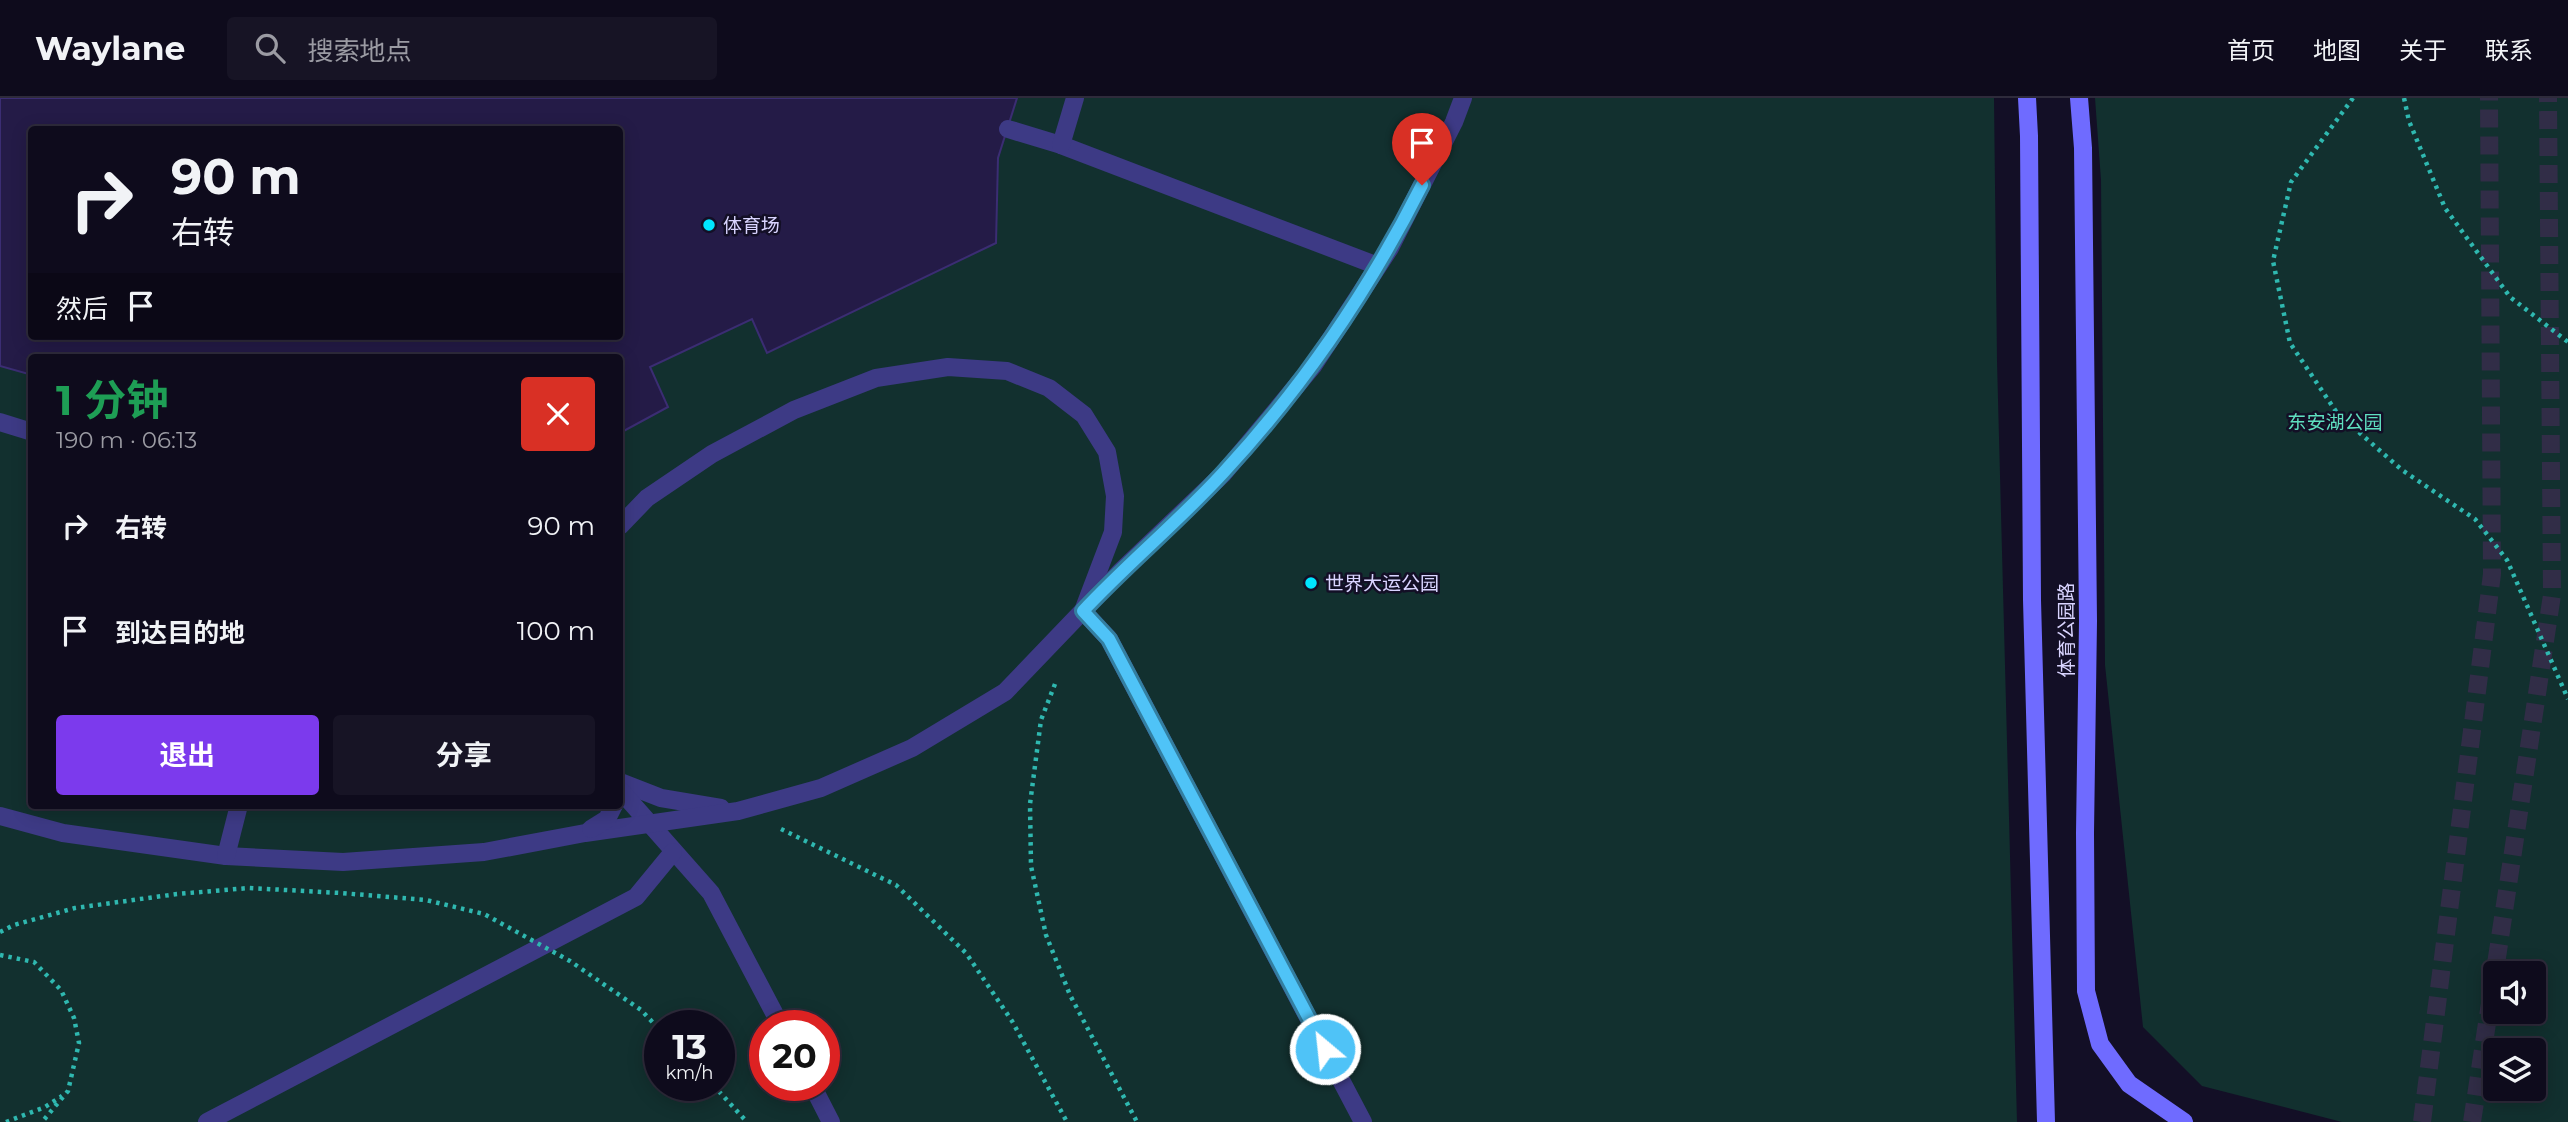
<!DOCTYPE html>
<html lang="zh">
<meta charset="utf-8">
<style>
body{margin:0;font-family:Montserrat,"Noto Sans SC",sans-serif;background:#171425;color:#f1f3f6;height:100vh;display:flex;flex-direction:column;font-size:26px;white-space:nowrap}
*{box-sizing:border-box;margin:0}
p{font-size:23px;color:#9b9ba3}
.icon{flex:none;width:38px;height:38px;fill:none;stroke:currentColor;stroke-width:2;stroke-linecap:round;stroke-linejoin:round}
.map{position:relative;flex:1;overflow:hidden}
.details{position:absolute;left:28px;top:256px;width:595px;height:455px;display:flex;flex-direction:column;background:#0e0b1c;border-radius:7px;box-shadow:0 4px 18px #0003,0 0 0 2px #2e2b3b}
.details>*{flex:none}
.banner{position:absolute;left:28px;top:28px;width:595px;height:214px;border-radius:7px;box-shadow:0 4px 18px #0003,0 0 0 2px #2e2b3b;background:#0e0b1c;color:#f1f3f6;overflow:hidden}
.controls{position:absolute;left:2483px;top:863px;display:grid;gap:14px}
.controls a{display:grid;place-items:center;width:63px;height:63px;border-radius:7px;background:#0e0b1c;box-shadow:0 4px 18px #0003,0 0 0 2px #2e2b3b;font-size:35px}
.speed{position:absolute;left:644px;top:912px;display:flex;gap:14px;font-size:35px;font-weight:700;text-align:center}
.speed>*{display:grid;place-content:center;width:91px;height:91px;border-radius:50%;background:#0e0b1c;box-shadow:0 4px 18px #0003,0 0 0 2px #2e2b3b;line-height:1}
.speed small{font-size:18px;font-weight:400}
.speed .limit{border:10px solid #d22;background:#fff;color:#111}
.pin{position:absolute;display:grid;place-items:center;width:60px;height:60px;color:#fff;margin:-72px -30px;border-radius:50% 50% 50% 0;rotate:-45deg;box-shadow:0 0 7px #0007}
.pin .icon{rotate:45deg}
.me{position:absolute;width:77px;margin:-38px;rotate:332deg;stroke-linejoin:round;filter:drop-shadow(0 0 5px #0008)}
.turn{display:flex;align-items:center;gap:24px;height:147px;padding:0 28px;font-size:32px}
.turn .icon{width:91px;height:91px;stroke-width:2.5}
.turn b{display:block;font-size:49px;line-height:60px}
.then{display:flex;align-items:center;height:66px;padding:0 28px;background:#0003;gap:14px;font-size:26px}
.round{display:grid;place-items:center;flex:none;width:74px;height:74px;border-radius:7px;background:#171425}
.overview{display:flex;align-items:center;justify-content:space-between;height:119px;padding:0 28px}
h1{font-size:42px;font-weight:700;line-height:52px;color:#1e9e55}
.cta{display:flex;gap:14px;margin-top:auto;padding:14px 28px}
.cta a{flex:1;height:80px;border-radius:7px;background:#7c3aed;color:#fff;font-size:28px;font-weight:700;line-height:80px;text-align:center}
.cta a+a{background:#171425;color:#f1f3f6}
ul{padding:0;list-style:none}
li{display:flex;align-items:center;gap:21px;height:105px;padding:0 28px}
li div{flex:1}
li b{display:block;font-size:26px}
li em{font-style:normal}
header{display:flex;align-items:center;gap:42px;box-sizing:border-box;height:98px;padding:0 35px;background:#0e0b1c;border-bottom:2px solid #2e2b3b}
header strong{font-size:33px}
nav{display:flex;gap:38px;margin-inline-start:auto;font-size:24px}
.search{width:490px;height:63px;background:#171425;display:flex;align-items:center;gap:18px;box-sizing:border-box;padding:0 24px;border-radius:7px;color:#9b9ba3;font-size:26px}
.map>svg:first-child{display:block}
</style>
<header>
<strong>Waylane</strong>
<div class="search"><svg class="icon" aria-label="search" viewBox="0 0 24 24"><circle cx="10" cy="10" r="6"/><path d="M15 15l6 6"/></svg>搜索地点</div>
<nav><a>首页</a><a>地图</a><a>关于</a><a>联系</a></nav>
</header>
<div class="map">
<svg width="2568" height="1024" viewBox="0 0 2568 1024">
<rect width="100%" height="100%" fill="#130f26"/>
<g fill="#12302f" fill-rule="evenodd">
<path d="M0,0H1994L1997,263L2017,1024H0ZM32,32H620V238H32ZM32,259H620V707H32ZM660,928H719V987H660ZM765,928H824V987H765Z"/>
<path d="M2095,0H2568V1024H2342L2202,988L2143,929L2105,567L2101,82ZM2496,875H2534V914H2496ZM2496,952H2534V990H2496Z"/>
</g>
<g fill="#241b47" stroke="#3b2d73" stroke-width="2" fill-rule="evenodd">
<polygon points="0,0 930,0 864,76 733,177 620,231 620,32 32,32 32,238 606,238 584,248 542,259 75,259 0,230"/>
<path d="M0,0H1017L998,60L996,145L767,255L752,221L650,269L668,309L620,335V259H32V277L0,268ZM32,32H620V238H32Z"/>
</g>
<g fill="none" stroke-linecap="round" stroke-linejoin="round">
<g stroke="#312d47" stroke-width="18" stroke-dasharray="18 9" stroke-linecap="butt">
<polyline points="2422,1024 2492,476 2489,0"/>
<polyline points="2472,1024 2552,497 2548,0"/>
</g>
<g stroke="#2fb8b0" stroke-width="4.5" stroke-dasharray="3.5 5" stroke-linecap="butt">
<polyline points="2353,0 2291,84 2273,163 2290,245 2337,315 2402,372 2475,421 2507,462 2568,601"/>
<polyline points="2404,0 2409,23 2445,110 2510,199 2568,244"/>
<polyline points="1055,586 1041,622 1030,706 1031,768 1046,837 1070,897 1137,1024"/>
<polyline points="781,731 896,787 966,855 1012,923 1067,1024"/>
<polyline points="0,857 34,864 61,892 74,920 79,945 68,993 42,1024"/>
<polyline points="713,987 747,1024"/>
<polyline points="6,1024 45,1009 62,998"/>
</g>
<g stroke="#3d3a85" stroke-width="18">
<polyline points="1008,31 1061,47 1378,168"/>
<polyline points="1061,47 1075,0"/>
<polyline points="0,324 32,334"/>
<polyline points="620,428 647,400 712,356 794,312 876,280 948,269 1007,273 1049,290 1084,317 1107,354 1115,398 1113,434 1083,513 1109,541 1363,1024"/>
<polyline points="620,684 661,700 721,710"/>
<polyline points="620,692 711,795 781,928"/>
<polyline points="0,718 63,735 226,758 343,764 484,754 585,735 738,713 821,690 912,650 1005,594 1121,473 1223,376 1313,268 1390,150 1454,24 1463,0"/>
<polyline points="591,731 607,721 614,707"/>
<polyline points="226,758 239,707"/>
<polyline points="812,987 831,1024"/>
<polyline points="207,1024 636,799 673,754"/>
</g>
<g stroke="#6f6bff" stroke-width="18">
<polyline points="2027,0 2029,38 2032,502 2046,1024"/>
<polyline points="2079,0 2083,50 2088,523 2085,735 2086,893 2100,946 2129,986 2184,1024"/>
</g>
<polyline stroke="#2fb8b0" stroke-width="4.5" stroke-dasharray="3.5 5" stroke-linecap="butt" points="0,834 14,827 75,810 177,796 249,790 341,795 426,802 484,816 570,863 641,912 660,932"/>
</g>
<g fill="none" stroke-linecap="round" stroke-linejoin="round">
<g stroke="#337fa1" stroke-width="18">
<path id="route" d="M1325,951L1109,541L1083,513C1128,465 1179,423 1223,375C1303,289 1369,192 1422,87"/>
</g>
<use href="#route" stroke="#4fc3f7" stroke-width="12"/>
</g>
<g fill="#00e5ff" stroke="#130f26" stroke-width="2.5">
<circle cx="709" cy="127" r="7"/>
<circle cx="1311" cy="485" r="7"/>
</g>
<g text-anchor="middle" stroke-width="5" stroke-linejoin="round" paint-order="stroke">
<g font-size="19" fill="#d9d4ff" stroke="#130f26" text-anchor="start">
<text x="723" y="134">体育场</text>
<text x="1325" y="492">世界大运公园</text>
</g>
<g font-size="19" fill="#5fe0c0" stroke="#130f26">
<text x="2335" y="331">东安湖公园</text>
</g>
<g font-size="19" fill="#d9d4ff" stroke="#130f26">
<text transform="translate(2066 532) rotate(-90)" y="7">体育公园路</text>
</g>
</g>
</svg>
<div class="controls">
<a><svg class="icon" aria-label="sound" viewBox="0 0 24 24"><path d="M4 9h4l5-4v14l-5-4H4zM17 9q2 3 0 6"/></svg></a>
<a><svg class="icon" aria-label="layers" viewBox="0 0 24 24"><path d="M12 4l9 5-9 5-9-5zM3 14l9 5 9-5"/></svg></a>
</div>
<div class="speed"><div>13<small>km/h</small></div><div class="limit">20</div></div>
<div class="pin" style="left:1422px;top:87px;background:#d93025"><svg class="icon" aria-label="arrive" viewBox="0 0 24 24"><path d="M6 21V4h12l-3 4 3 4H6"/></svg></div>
<svg class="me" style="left:1325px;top:951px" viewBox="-20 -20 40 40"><circle r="17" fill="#4fc3f7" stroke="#fff" stroke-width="3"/><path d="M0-11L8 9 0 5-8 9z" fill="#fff"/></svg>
<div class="banner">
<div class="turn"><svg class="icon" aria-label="right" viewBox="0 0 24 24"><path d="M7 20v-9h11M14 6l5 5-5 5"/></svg><div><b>90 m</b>右转</div></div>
<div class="then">然后<svg class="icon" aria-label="arrive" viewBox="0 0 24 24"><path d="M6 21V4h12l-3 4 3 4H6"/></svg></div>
</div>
<section class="details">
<div class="overview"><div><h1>1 分钟</h1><p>190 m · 06:13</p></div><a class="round" style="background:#d93025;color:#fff"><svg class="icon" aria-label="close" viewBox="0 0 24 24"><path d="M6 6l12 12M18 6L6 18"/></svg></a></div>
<ul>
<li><svg class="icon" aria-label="right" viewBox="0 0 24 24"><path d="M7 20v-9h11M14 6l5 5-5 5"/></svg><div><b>右转</b></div><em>90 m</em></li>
<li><svg class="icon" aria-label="arrive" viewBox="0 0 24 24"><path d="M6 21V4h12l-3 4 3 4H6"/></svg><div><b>到达目的地</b></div><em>100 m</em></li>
</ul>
<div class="cta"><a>退出</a><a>分享</a></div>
</section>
</div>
